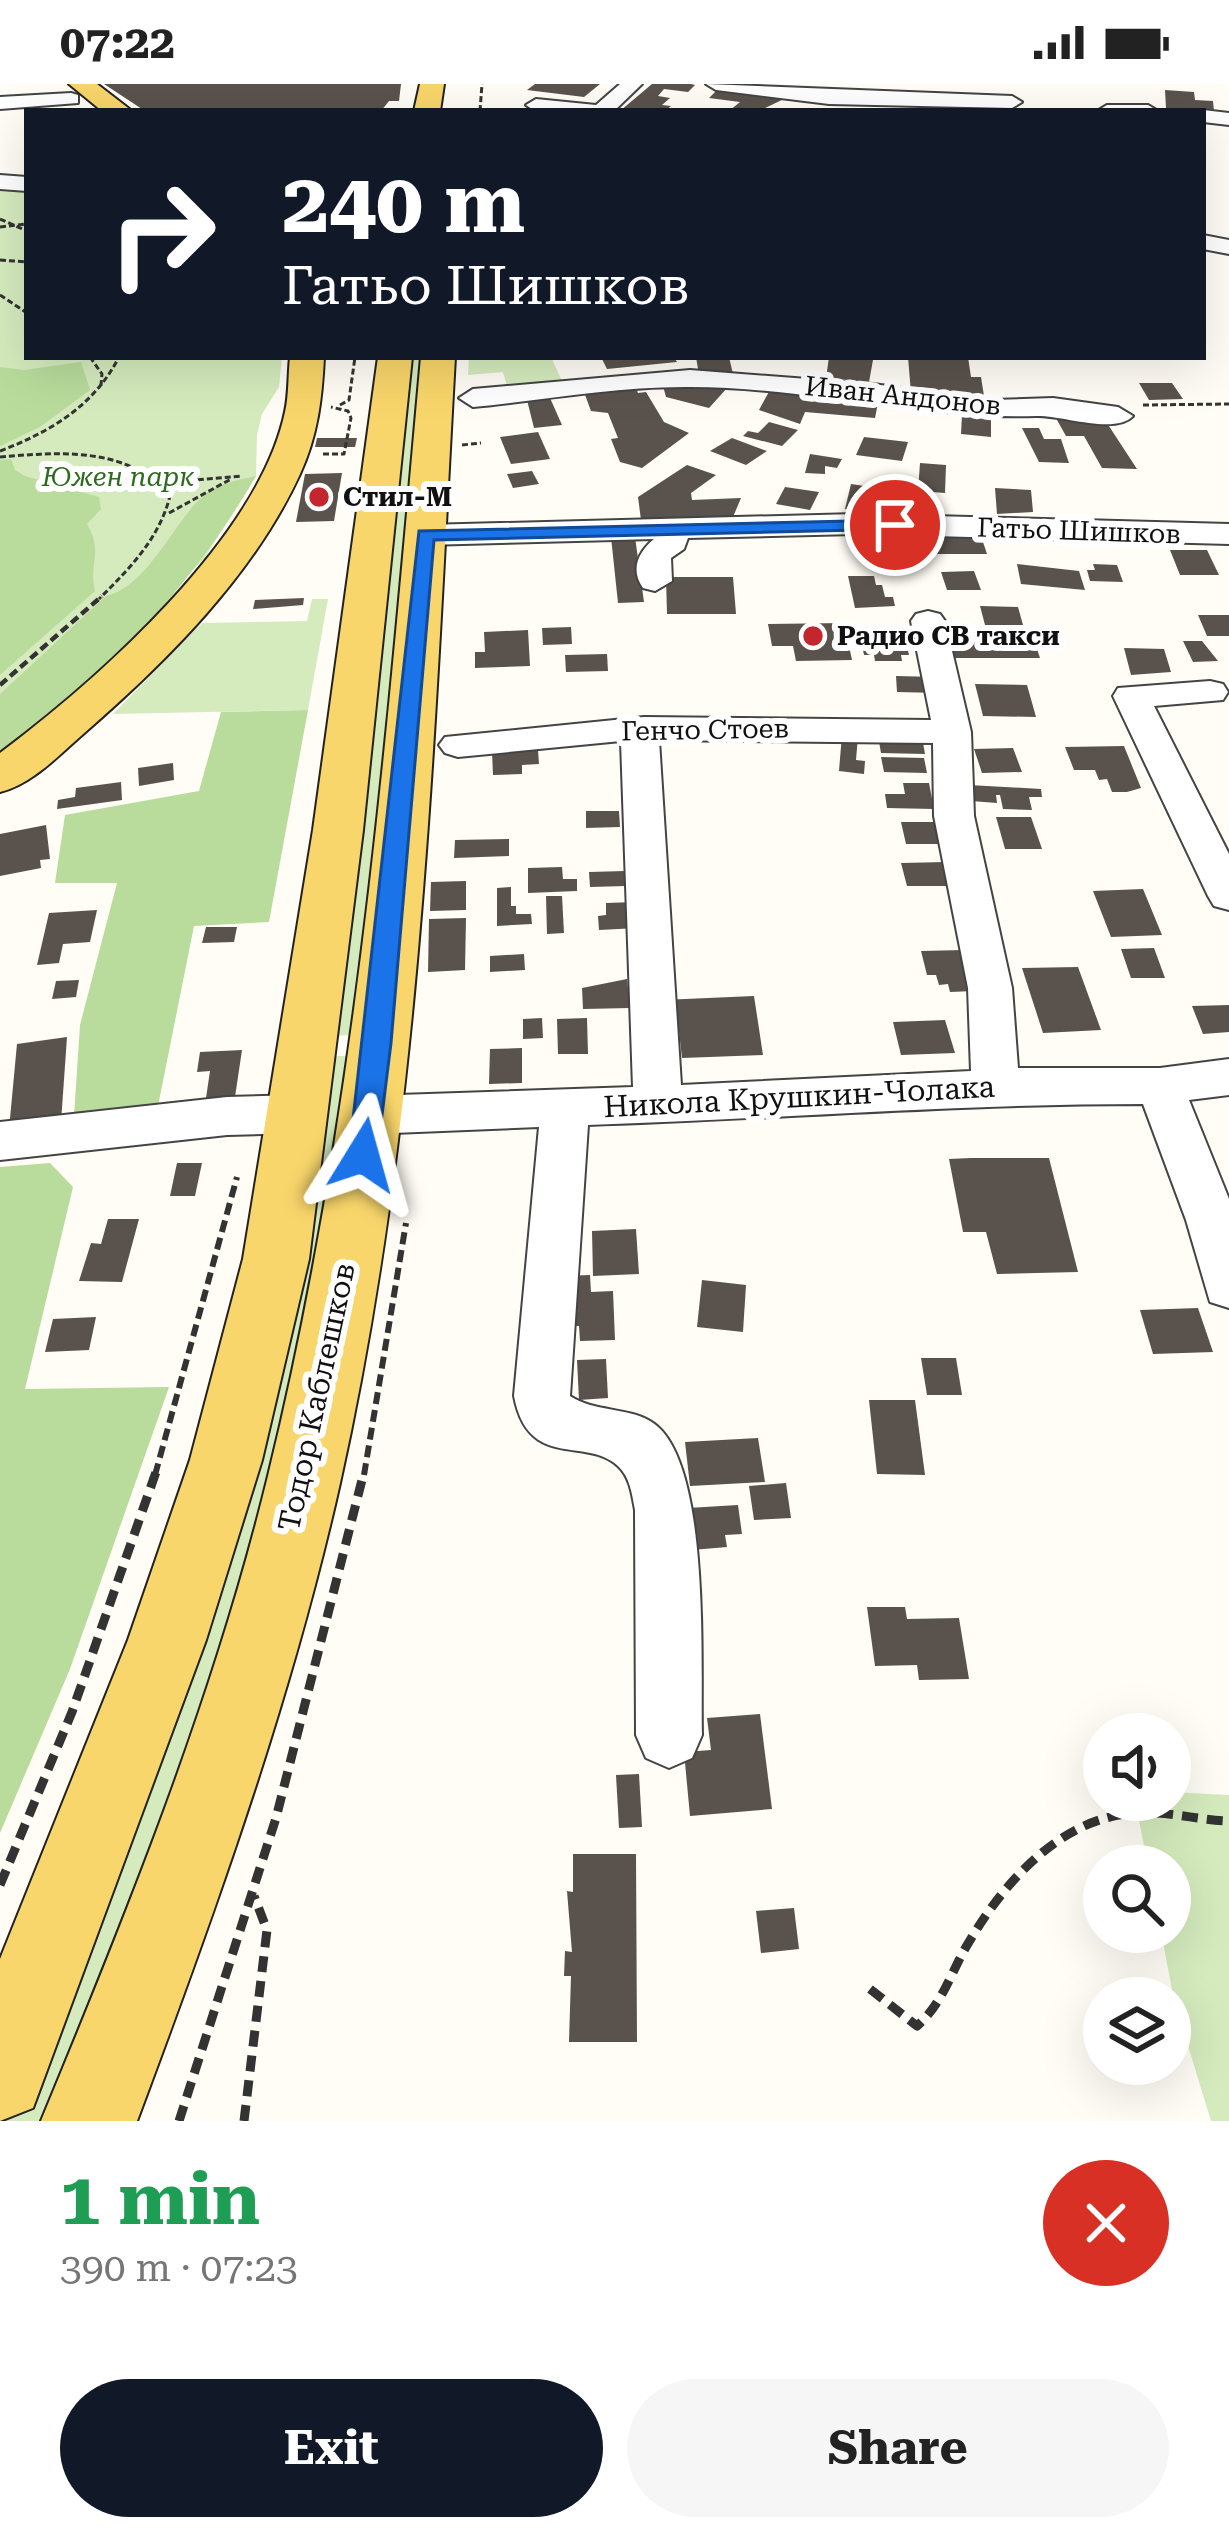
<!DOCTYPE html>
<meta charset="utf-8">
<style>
body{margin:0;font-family:"Roboto Serif",serif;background:#f6f6f6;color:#222;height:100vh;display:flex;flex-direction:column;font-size:45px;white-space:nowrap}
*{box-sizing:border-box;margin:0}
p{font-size:39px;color:#767676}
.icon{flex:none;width:66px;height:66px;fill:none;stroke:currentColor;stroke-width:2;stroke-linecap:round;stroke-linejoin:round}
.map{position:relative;height:2037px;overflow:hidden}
.panel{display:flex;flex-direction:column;background:#fff;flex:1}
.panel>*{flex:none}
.hud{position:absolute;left:24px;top:24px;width:1182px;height:252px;border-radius:0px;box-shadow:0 12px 48px #0002;background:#111827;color:#fff;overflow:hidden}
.tools{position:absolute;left:1083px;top:1629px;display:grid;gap:24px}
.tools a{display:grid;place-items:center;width:108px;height:108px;border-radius:50%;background:#fff;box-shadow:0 12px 48px #0002;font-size:60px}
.pin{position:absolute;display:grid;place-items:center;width:102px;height:102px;color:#fff;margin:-51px;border:6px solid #fff;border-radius:50%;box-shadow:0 3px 12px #0007}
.me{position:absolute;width:132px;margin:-66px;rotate:8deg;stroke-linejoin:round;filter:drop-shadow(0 0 9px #0008)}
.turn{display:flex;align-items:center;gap:42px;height:252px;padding:0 60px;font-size:54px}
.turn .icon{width:156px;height:156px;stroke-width:2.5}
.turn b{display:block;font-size:84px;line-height:102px}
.round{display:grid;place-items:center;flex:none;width:126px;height:126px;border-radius:63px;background:#f6f6f6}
.overview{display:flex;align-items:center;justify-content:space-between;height:204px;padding:0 60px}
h1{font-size:72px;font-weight:700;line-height:90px;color:#1e9e55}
.primary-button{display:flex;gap:24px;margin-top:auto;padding:24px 60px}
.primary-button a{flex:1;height:138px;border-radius:72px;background:#111827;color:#fff;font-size:48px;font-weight:700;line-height:138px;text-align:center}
.primary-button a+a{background:#f6f6f6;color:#222}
.status{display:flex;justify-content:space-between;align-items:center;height:84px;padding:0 60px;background:#fff;direction:ltr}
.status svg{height:33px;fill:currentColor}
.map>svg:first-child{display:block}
</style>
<div class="status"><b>07:22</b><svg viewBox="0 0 49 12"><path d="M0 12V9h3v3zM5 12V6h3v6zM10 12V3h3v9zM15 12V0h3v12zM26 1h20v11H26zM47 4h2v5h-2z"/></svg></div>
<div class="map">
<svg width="1229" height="2037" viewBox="0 0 1229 2037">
<rect width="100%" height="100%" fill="#fffdf5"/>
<g fill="#d5ebbd">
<polygon points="0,102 27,104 27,273 282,273 279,303 262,330 257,351 256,392 204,475 0,675"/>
<polygon points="406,273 425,273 358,950 326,953"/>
<polygon points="469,273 551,273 563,299 508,306 503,288 468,291"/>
<polygon points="312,515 328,515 308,626 113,630 202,539 307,537"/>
<polygon points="322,972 356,972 270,1453 61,2037 5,2037 63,1899"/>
<polygon points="1170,1708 1229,1711 1229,2037 1211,2037 1174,1916 1161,1848 1170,1848 1170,1782 1148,1782 1135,1716 1170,1716"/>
</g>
<g fill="#b9dc9c">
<polygon points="81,278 90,306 40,343 0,362 0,283 24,286"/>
<path d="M11,375L15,386L25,392L99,413L101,425L87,440C104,470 88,479 95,507L0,591V376Z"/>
<path d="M256,392C190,506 103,595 0,675V610L106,512C147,503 174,438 203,412C218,399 238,396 256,392Z"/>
<polygon points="308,626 269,838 194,842 158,1022 74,1032 80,941 117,799 55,799 65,731 199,707 221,628"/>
<polygon points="50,1079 73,1103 25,1305 169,1303 70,1585 0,1749 0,1083"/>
</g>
<g fill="#5a524d">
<polygon points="104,0 401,0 399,17 389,17 381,27 145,27"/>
<polygon points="535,0 600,0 584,13 527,6"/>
<polygon points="652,0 691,0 695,1 688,8 664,5 658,12 670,14 662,21 671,22 665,27 620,27"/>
<polygon points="718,5 786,14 759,27 729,27 740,18 709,14"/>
<polygon points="1165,6 1194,8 1195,16 1213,17 1214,28 1166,24"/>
<polygon points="601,273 674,273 677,278 607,285"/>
<polygon points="696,273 729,273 733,290 699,291"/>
<polygon points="829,273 873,276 869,298 826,294"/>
<polygon points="908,273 968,273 971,293 981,293 984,312 911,309"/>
<polygon points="1139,299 1172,299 1183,315 1149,316"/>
<polygon points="663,302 728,303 709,324 666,313"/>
<polygon points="636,304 638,309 646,308 664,338 689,349 642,384 620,378 611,355 618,354 608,329 591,327 584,308"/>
<polygon points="771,304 879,314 875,334 805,328 800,340 759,326"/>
<polygon points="550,314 562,341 534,344 527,316"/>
<polygon points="962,331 991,336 991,353 961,350"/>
<polygon points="1057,336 1105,336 1137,385 1102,384 1084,352 1066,352"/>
<polygon points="769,338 798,346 782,362 743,352 748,347 758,349"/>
<polygon points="1022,344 1039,344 1044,355 1061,355 1069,379 1039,378"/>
<polygon points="538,348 550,375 511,380 500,353"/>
<polygon points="864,353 908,358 902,377 856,371"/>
<polygon points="317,354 357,354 355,363 315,363"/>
<polygon points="732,354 767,367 746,381 710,367"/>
<polygon points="810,370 842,375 837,384 825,382 825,390 805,389"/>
<polygon points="920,379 946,381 945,409 918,407"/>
<polygon points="687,381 716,391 691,409 692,416 741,414 733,433 641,436 638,413"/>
<polygon points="532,387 539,400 513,404 507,390"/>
<polygon points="342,389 334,437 296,438 305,390"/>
<polygon points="851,400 905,408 901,431 845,425"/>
<polygon points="785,403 819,408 810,426 776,420"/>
<polygon points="995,404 1031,406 1033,428 997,430"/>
<polygon points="927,452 981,452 987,470 932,470"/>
<polygon points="611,453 635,453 644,518 618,519"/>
<polygon points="1170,466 1207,466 1219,491 1180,491"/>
<polygon points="1017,480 1079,487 1085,506 1021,500"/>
<polygon points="1093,480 1117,481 1123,498 1090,497 1087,486 1095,486"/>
<polygon points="974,487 981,506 947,506 941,488"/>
<polygon points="848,492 874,492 876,501 882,501 885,513 893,513 895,522 855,524"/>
<polygon points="666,493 733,493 736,530 667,530"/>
<polygon points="304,514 303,521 253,525 255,516"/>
<polygon points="980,522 1018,523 1023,541 985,541"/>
<polygon points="1198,531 1229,531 1229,552 1207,552"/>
<polygon points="844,539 854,543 858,562 849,562 852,576 796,577 793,562 772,562 768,540"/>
<polygon points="571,543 572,560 543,561 542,544"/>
<polygon points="528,546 530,582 475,584 475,568 485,568 484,548"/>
<polygon points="904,551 909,571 901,571 902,577 875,577 874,571 864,571 860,552"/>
<polygon points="944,553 1033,553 1040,574 949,574"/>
<polygon points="1183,557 1202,557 1218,577 1193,578"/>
<polygon points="1124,564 1164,565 1171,588 1131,591"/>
<polygon points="607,570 608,587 566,588 565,571"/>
<polygon points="896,592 937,593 939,609 897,608"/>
<polygon points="975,600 1027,601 1036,633 983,632"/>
<polygon points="842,650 858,652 856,676 865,677 864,690 839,687"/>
<polygon points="878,652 922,653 925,670 881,669"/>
<polygon points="1124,662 1141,704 1127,708 1112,708 1107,695 1099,696 1095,686 1074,686 1065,663"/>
<polygon points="1013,664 1022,688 982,689 974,665"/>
<polygon points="538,666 539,680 522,681 522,690 493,691 492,668"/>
<polygon points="881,673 924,674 927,689 884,688"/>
<polygon points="173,679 174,696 139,702 138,684"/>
<polygon points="121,698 122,716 57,725 58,716 75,713 76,704"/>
<polygon points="903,699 929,699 934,725 887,724 885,710 905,710"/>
<polygon points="969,701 1041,705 1042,713 1029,713 1032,726 1003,725 1000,711 996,711 997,719 971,717"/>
<polygon points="586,727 619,727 620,743 586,744"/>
<polygon points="996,733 1031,733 1042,765 1005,765"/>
<polygon points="901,738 937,738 942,760 906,760"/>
<polygon points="46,741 50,775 40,776 41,784 0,792 0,750"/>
<polygon points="509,755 509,772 454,774 455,756"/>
<polygon points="946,778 952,802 907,802 901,779"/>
<polygon points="562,783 563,795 577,795 577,807 528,809 528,784"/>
<polygon points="625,787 626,802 590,803 589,788"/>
<polygon points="466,797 466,826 430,827 431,798"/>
<polygon points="511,803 511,822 516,822 516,830 531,830 532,840 497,842 497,804"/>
<polygon points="1143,805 1162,851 1111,853 1093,807"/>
<polygon points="546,812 562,812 564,849 547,850"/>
<polygon points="636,818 638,844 599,846 598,832 606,831 606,819"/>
<polygon points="97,826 90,858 63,860 59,879 37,881 49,829"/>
<polygon points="466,834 465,886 428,888 429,835"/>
<polygon points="206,843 237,843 234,858 202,859"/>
<polygon points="1154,864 1165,894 1131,894 1121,865"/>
<polygon points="964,866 974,907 950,908 948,900 939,901 936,891 927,891 921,867"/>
<polygon points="524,870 525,886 490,888 490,872"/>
<polygon points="1078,883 1101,946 1043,949 1022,884"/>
<polygon points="627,895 630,924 583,925 582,904"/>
<polygon points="79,896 76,913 52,915 56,897"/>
<polygon points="754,912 763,971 682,974 677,929 664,930 662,916"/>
<polygon points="1229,921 1229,948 1203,950 1192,922"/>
<polygon points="542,934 543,954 523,955 523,935"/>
<polygon points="587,934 588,970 558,970 557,935"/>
<polygon points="945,936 955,969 901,971 893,938"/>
<polygon points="67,953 61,1038 9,1045 17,960"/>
<polygon points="522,964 522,999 489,1000 490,965"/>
<polygon points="242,966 235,1013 206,1014 210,987 197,988 200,968"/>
<polygon points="971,1074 1049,1074 1078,1188 997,1190 986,1148 963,1148 949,1075"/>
<polygon points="177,1079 202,1079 195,1112 170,1112"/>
<polygon points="108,1135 139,1135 122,1198 79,1197 91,1159 101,1160"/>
<polygon points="636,1145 639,1190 593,1192 592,1147"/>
<polygon points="590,1191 591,1208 613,1207 615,1256 580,1257 579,1242 565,1242 564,1192"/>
<polygon points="702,1196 746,1201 743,1248 697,1243"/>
<polygon points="1198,1224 1213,1268 1153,1270 1140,1226"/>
<polygon points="96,1233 89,1266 45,1268 53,1235"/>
<polygon points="921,1274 956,1274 962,1311 927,1311"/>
<polygon points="606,1275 608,1314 579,1316 577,1276"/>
<polygon points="869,1316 915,1316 925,1391 877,1390"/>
<polygon points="758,1354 765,1398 690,1402 685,1358"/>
<polygon points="786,1399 791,1434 754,1436 749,1402"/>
<polygon points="738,1421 742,1450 725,1451 727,1463 692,1466 688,1424"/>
<polygon points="867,1523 905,1523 907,1535 959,1534 969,1595 919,1596 917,1581 875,1582"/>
<polygon points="760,1630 772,1725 690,1732 684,1668 711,1666 707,1634"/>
<polygon points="639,1690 642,1743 619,1744 616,1691"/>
<polygon points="573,1770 636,1770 637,1958 569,1958 571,1892 564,1892 565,1867 572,1868 567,1807 573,1808"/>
<polygon points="794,1824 799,1865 761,1869 756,1827"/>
</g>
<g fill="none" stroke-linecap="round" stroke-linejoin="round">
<g stroke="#444" stroke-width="4">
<g id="minor">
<polygon points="620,0 642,0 614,27 535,27 526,21 536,15 596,21"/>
<polygon points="706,0 1012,12 1022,18 1012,24 829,20 716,6"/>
<polygon points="71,9 78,11 78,19 0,25 0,13"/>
<polygon points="1107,21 1148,21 1158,27 1097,27"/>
<polygon points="1203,26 1229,29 1229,41 1203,38 1203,27 1198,27"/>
<polygon points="0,91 27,93 27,107 0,105"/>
<polygon points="1203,151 1229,156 1229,170 1203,165"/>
<path d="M690,286L873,300L993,316L1053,314L1118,323L1133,332C1115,351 1062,331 1036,332C921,336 807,303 691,303C619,302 545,316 473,323L459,314L473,305Z"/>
<path d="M856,430L1229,440V460L856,450L688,454L684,465L671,474L672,497L655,507L643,504C630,486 638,468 654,455L425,461L409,451L425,441Z"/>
<path d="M928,527L940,530L945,537L971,648L974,732L1012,904L1018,984H1160L1229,975V1011L1189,1016L1229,1115V1224L1210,1218L1186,1136L1143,1020C958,1020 773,1035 588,1041L570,1312C594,1328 626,1323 650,1337C712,1372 700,1584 702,1651L692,1674L669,1684L646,1674L636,1651L635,1426C632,1410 630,1393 618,1382C586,1352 528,1387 514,1312L539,1043L369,1050L352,1044L345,1031L352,1018L369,1012L633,1003L621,657L458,673L445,669L439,661L445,653L644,633L931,636L911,537L916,530ZM659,656L933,659L934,732L968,904L971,987L681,1001Z"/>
<polygon points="1210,597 1223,600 1228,608 1223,616 1154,622 1229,770 1229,826 1214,822 1208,812 1113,612 1118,604"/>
<polygon points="298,1011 315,1017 322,1030 315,1043 298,1049 227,1051 0,1076 0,1038 227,1013"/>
</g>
</g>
<g stroke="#222" stroke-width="4">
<g id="major">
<polygon points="69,0 97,0 132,27 102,27"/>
<polygon points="420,0 444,0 440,27 414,27"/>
<path d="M290,273H324C322,314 318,351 300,390C253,492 166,578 82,651C58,672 32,700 0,708V669C99,595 259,453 285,328C289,311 288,291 290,273Z"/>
<polygon points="378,273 412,273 363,746 309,1175 262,1376 206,1556 33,2024 0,2037 0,1875 128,1556 190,1376 243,1175 313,746"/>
<path d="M421,273H455C434,648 422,1031 340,1399C291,1617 215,1828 137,2037H41C128,1827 214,1614 268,1392C358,1026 387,648 421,273Z"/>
</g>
</g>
<g stroke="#333" stroke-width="3" stroke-dasharray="6 3" stroke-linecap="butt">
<polyline points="480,27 482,0"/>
<polyline points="0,135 27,147"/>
<polyline points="0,143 27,140"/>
<polyline points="0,176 27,178"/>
<polyline points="0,211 27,229"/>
<polyline points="90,273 102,290 101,301"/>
<polyline points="340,321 349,316 355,273"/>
<polyline points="1143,321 1229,320"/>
<polyline points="462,361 481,359"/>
<path d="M0,367C50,348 94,322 119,273"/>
<polyline points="323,370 344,370 351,334 348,327 331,323"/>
<path d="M0,373C60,368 128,362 170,412C159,455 130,484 99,515"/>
<polyline points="162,399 242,392"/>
<polyline points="169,429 231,395"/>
</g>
<polyline stroke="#333" stroke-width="4.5" stroke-dasharray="9 4.5" stroke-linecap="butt" points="0,601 102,512"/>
<g stroke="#333" stroke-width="6" stroke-dasharray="12 6" stroke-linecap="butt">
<polyline points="155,1391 237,1093"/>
<polyline points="364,1391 406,1139"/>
</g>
<g stroke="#333" stroke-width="9" stroke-dasharray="16 9" stroke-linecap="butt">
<polyline points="0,1801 72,1628 156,1388"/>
<path d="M870,1905L917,1942C942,1920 950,1891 966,1863C1001,1802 1059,1733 1136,1729C1167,1727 1198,1736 1229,1737"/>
<polyline points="179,2037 276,1734 364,1388"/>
<polyline points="244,2037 267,1846 254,1812"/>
</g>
<use href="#minor" fill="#fff" fill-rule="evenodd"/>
<use href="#major" fill="#f9d66b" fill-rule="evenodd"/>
</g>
<polygon fill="#1a73e8" stroke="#114b97" stroke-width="3" points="895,436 902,437 902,445 434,456 391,959 377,1071 373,1079 353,1079 349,1071 419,447"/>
<g fill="#c4262e" stroke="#fff" stroke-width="4.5">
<circle cx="319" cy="413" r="12"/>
<circle cx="813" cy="552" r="12"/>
</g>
<g text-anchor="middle" stroke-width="12" stroke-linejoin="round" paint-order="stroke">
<g font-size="27" fill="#111" stroke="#fff">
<text transform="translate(903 312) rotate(6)" y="9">Иван Андонов</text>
<text transform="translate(1079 447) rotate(2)" y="9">Гатьо Шишков</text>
<text transform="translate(705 646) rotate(-1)" y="9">Генчо Стоев</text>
</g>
<g font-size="27" font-style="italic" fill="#2f6b1f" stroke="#fff">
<text x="118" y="402">Южен парк</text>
</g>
<g font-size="27" font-weight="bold" fill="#111" stroke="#fff" text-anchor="start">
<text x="343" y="422">Стил-М</text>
<text x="837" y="561">Радио СВ такси</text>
</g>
<g font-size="30" fill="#111" stroke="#fff">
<text transform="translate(799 1013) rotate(-3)" y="10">Никола Крушкин-Чолака</text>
<text transform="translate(317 1313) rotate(-78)" y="10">Тодор Каблешков</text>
</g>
</g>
</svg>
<div class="tools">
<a><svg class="icon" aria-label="sound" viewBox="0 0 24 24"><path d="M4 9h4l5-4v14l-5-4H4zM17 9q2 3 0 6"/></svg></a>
<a><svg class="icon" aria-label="search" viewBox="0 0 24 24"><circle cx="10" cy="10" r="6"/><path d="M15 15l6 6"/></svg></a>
<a><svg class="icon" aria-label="layers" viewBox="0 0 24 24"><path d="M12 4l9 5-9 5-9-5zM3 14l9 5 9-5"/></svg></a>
</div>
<div class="pin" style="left:895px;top:441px;background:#d93025"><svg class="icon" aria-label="arrive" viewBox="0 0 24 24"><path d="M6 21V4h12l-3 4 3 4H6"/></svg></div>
<svg class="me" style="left:363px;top:1071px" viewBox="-20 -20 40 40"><path d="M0-17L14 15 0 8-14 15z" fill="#1a73e8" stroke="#fff" stroke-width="4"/></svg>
<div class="hud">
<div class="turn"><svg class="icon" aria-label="right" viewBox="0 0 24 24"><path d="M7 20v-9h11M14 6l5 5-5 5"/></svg><div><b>240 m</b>Гатьо Шишков</div></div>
</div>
</div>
<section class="panel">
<div class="overview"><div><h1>1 min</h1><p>390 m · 07:23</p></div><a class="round" style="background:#d93025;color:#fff"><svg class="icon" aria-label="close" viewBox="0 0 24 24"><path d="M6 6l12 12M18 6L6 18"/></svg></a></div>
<div class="primary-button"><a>Exit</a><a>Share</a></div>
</section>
